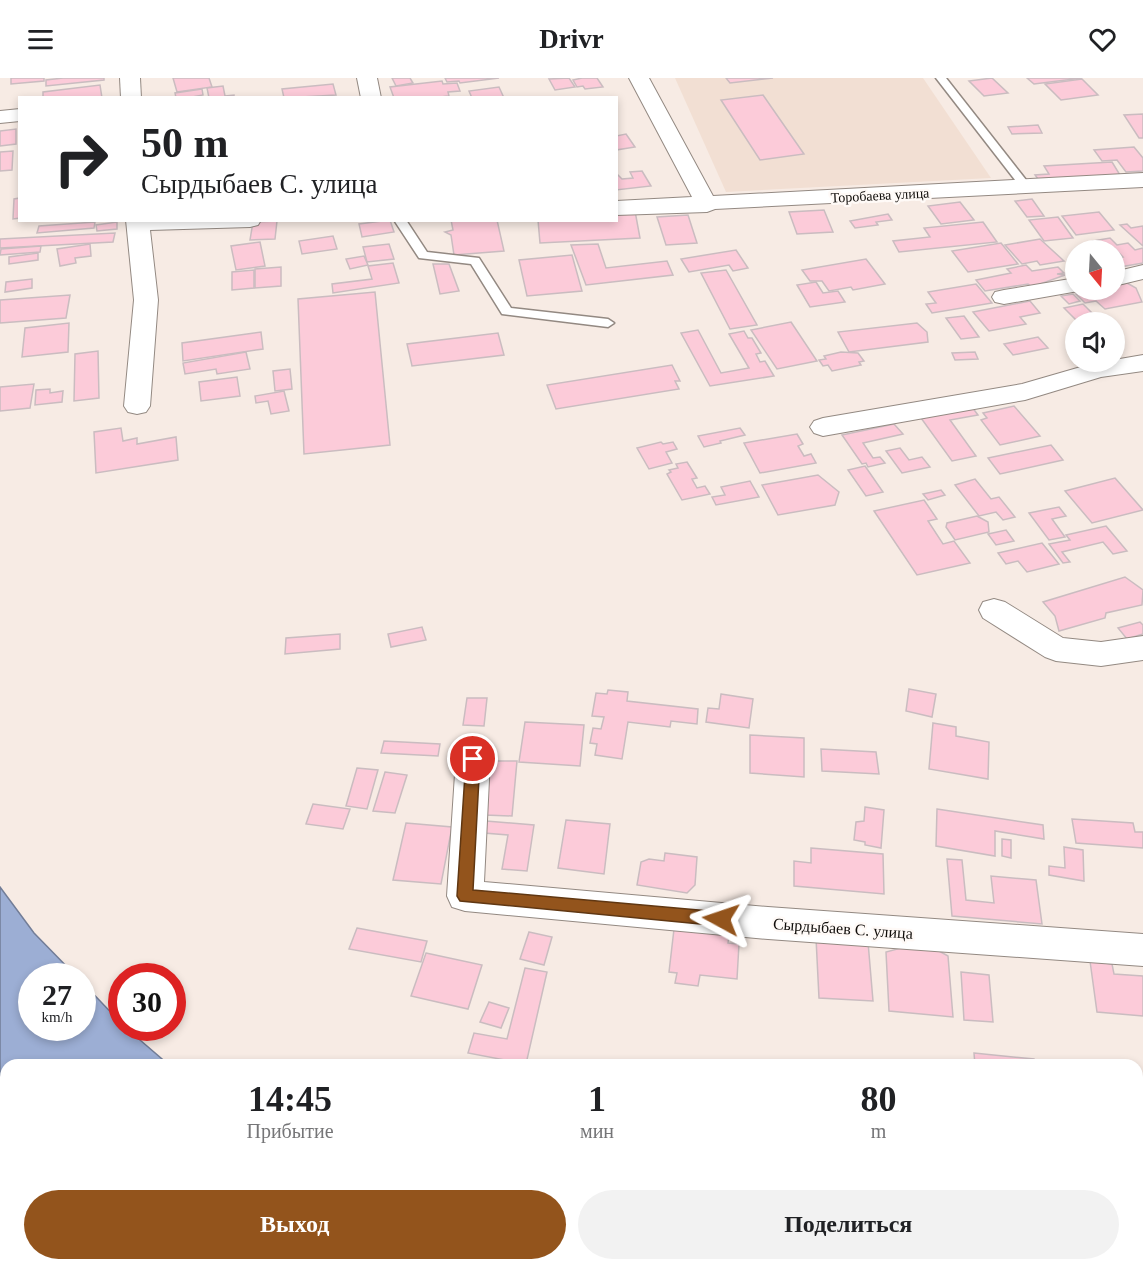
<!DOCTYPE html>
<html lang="ru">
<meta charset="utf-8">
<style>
body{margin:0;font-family:"Times New Roman",serif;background:#f2f2f2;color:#202124;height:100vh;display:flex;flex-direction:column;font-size:22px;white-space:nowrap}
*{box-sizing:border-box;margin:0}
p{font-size:20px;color:#757577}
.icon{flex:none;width:33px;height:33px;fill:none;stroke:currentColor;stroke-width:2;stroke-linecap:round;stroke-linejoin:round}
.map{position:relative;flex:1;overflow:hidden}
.panel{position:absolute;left:0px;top:981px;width:1143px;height:212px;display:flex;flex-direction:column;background:#fff;border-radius:18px 18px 0 0;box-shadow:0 3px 9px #0003}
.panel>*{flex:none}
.hud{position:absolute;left:18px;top:18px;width:600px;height:126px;border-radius:0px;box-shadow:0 3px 9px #0003;background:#fff;color:#202124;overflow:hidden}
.needle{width:39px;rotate:162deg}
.fabs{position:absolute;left:1065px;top:162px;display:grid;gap:12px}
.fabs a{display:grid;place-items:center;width:60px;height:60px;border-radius:50%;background:#fff;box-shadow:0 3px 9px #0003;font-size:30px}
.speed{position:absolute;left:18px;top:885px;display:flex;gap:12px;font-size:30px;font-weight:700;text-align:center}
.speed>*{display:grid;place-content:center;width:78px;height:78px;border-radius:50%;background:#fff;box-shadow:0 3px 9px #0003;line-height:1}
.speed small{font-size:15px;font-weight:400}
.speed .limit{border:9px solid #d22;background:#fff;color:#111}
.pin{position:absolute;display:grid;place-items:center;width:51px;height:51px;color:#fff;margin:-26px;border:3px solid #fff;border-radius:50%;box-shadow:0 2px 6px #0007}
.me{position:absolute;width:66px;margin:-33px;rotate:275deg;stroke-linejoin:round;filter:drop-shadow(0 0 4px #0008)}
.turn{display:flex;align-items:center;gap:21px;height:126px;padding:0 24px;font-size:27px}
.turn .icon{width:78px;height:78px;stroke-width:2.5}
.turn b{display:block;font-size:42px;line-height:51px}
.eta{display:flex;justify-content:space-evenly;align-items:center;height:102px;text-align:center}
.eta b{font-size:36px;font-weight:600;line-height:42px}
.action{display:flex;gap:12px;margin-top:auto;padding:12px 24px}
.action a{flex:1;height:69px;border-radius:36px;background:#93541c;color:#fff;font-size:24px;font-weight:600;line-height:69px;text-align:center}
.action a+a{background:#f2f2f2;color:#202124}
header{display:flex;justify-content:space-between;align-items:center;height:78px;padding:0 24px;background:#fff;font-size:27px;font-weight:600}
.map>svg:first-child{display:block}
</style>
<header><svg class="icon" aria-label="menu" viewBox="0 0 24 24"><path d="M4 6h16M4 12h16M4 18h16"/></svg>Drivr<svg class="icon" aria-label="heart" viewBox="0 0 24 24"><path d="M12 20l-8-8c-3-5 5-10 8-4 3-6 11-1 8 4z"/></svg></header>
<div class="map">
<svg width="1143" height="1192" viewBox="0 0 1143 1192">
<rect width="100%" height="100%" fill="#f7ebe4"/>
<polygon fill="#f2dfd3" points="675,0 923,0 991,100 726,114"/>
<polygon fill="#9caed4" stroke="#727d97" stroke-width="1.5" points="0,809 34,855 76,898 32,898 32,950 82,950 83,905 121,945 122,950 126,950 169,987 6,987 6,1186 795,1186 809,1192 0,1192"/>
<g fill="#fccbd9" stroke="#cabcc0" stroke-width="1.5">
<polygon points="11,0 44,0 44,3 11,6"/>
<polygon points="63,0 104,0 104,2 46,8 46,2"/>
<polygon points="173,0 209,0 212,9 177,14"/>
<polygon points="392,0 410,0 413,5 396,8"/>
<polygon points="445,0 499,0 460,5 459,3 447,4"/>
<polygon points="569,0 575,9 555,12 549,1"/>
<polygon points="582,0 597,0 603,9 585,11 583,8 577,9 573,2"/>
<polygon points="726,0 773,0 730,5"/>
<polygon points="992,0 1008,15 984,18 969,3"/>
<polygon points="1027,0 1082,0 1034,6"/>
<polygon points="1082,1 1098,17 1061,22 1045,6"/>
<polygon points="442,3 443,6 457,5 460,13 448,14 449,18 432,20 394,20 390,9"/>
<polygon points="333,6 336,17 284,20 282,11"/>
<polygon points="100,7 102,20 43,20 43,14"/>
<polygon points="223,8 225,18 234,17 234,20 209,20 207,10"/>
<polygon points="499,9 504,20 472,20 469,13"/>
<polygon points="202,11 203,17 187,20 176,20 175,15"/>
<polygon points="763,17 804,76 760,82 721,22"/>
<polygon points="1143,36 1143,60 1139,60 1124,37"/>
<polygon points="1038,47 1042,55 1012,56 1008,49"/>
<polygon points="16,51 16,66 0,68 0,53"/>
<polygon points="626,56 635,69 616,72 616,58"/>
<polygon points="1134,69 1143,80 1143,93 1126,94 1117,82 1102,83 1094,72"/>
<polygon points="13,73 12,92 0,93 0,74"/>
<polygon points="1112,84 1120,97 1038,101 1035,97 1049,96 1044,88"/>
<polygon points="642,93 651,108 616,112 616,95 622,101 633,100 630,94"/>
<polygon points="20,120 20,140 13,141 14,121"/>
<polygon points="1032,121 1044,138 1027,139 1015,123"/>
<polygon points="960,124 974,142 941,146 928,128"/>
<polygon points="824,132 833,154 797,156 789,134"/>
<polygon points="635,133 640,160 540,165 538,142 616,142 616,134"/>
<polygon points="1099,134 1114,152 1076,157 1062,138"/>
<polygon points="888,136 892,142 876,144 878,147 855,150 850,143"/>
<polygon points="688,137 697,165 666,167 657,139"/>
<polygon points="1058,139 1073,160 1044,163 1029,142"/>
<polygon points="390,142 394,154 362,159 359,146"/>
<polygon points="451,142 497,142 504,173 454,177 451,157 445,154 453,152"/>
<polygon points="277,143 275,161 250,162 253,144"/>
<polygon points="95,144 94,150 37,155 39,148"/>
<polygon points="117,144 117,151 97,153 96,147"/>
<polygon points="983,144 997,164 899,174 893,163 930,159 924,150"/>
<polygon points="1127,146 1131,150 1143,148 1143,168 1120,147"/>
<polygon points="115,155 113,164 0,170 0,161"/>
<polygon points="333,158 337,171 302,176 299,163"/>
<polygon points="1110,160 1117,167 1128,165 1135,172 1143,170 1143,185 1114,190 1114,181 1123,179 1114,170 1102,172 1093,163"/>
<polygon points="1040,161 1064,183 1040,187 1037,183 1022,186 1005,167"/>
<polygon points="260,164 265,188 236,192 231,168"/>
<polygon points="1001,165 1018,186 968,194 952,173"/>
<polygon points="90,166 91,178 75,180 76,185 60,188 57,171"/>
<polygon points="389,166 394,181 367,184 363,169"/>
<polygon points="598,166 606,190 667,183 673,197 586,207 571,167"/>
<polygon points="41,168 40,174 0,177 1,171"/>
<polygon points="736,172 748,190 733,193 729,187 689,194 681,181"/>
<polygon points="38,175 38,182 9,186 9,179"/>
<polygon points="572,177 582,213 527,218 519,182"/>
<polygon points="364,178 368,187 350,191 346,181"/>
<polygon points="866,181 885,206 853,212 851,209 829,213 822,203 810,203 802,192"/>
<polygon points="393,185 399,205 333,215 332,206 372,201 368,188"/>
<polygon points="433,186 449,186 459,213 440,216"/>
<polygon points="1026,187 1032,193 1058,189 1064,195 1057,196 1065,197 1032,209 1028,206 985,213 976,202 1011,195 1007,191"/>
<polygon points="281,189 281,208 255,210 255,191"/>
<polygon points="254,192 254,210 232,212 232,194"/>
<polygon points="726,192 757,247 730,251 701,195"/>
<polygon points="32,201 32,210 5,214 6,204"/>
<polygon points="816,204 823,215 838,213 845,224 810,229 797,207"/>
<polygon points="1127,205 1136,210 1142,224 1105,231 1096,223 1085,225 1076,216 1097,212 1114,212 1114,208"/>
<polygon points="976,206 992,225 932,235 926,226 936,225 928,214"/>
<polygon points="375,214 390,367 304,376 298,221"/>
<polygon points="1073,216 1080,223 1069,226 1061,218"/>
<polygon points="70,217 66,240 0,245 0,222"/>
<polygon points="1030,223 1040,235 1020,239 1026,246 989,253 973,234"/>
<polygon points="1083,226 1101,244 1078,244 1064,230"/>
<polygon points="964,238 979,259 961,261 946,240"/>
<polygon points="791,244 817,283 777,291 751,252"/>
<polygon points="69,245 68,274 22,279 25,250"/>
<polygon points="917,245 927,254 928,264 849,274 838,254"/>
<polygon points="698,252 721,295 749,290 729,256 744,253 748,260 752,260 761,275 756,276 760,284 765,283 774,298 710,308 681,255"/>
<polygon points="261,254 263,271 183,283 182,265"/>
<polygon points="498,255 504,277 412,288 407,266"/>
<polygon points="1038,259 1048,270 1013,277 1004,266"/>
<polygon points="98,273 99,320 74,323 75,276"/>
<polygon points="246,274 250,291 217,296 216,291 185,296 183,285"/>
<polygon points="841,274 858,275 864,283 859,284 861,287 832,293 828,287 823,288 819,282 826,281 824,278"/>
<polygon points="975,274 978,281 955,282 952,275"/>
<polygon points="672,287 680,303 675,303 679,311 556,331 547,307"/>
<polygon points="290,291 292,311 275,313 273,293"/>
<polygon points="237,299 240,318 201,323 199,304"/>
<polygon points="34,306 30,330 0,333 0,309"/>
<polygon points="50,311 50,315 63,313 62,324 35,327 36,312"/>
<polygon points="284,313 289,333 271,336 268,323 256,325 255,318"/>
<polygon points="1014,328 1040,358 1000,367 981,342 987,340 983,335"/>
<polygon points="972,329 978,337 950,342 976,378 952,383 921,340"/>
<polygon points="894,346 903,356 863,365 873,380 880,379 885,385 868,389 866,385 862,386 842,357"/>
<polygon points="121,350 123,363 137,360 137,366 176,359 178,382 96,395 94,354"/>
<polygon points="740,350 745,357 720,363 721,365 704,369 698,358"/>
<polygon points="797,356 803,366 798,368 804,378 811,376 816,385 760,395 744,365"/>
<polygon points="661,364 663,366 673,364 677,371 666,374 672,385 649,391 637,370"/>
<polygon points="1051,367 1063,382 1000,396 988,380"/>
<polygon points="900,370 909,382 922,379 930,389 902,395 886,373"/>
<polygon points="687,384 697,400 692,401 697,410 705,408 710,416 682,422 667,396 671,394 669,392 678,390 676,386"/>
<polygon points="865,388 883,414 866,418 848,392"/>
<polygon points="818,397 839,414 835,427 778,437 762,407"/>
<polygon points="1115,400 1143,432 1092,445 1065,413"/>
<polygon points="975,401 991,421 999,419 1015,439 1003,442 996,434 979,438 955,407"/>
<polygon points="750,403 759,419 716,427 712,419 725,417 721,409"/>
<polygon points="941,412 945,417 928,422 923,416"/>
<polygon points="924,422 937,441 928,443 943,466 954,463 970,485 917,497 874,433"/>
<polygon points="1059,429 1066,438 1052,441 1065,459 1049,462 1029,435"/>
<polygon points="977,438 988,444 989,454 955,462 946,449 947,445"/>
<polygon points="1106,448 1127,473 1113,476 1103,464 1062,474 1070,484 1063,485 1049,466 1070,462 1066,457"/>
<polygon points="1006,452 1014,463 996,467 988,456"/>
<polygon points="1042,465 1059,486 1027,494 1018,483 1006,486 998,475"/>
<polygon points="1125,499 1143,512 1142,527 1106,535 1105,540 1059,553 1055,538 1043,524"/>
<polygon points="1140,544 1143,547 1143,556 1127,561 1118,550"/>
<polygon points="422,549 426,562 391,569 388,556"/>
<polygon points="340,556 340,571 285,576 286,560"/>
<polygon points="909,611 936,616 932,639 906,633"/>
<polygon points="608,612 628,614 627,623 698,631 697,646 671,643 670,649 628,644 622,681 595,677 597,666 590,665 593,650 601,651 604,639 592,638 596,615 607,616"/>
<polygon points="721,616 753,621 749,650 706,644 708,630 719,631"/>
<polygon points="467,620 487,620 484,648 463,647"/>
<polygon points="525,644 584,647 580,688 519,684"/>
<polygon points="933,645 956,649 956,658 989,664 988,701 929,691"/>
<polygon points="750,657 804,660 804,699 750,695"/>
<polygon points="384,663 440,666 438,678 381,675"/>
<polygon points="821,671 876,674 879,696 822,693"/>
<polygon points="491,683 517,683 512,738 485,737"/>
<polygon points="357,690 378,692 367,731 346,728"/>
<polygon points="385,694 407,697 395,735 373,733"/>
<polygon points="313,726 350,731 343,751 306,746"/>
<polygon points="865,729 884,732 881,770 865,767 865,764 854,762 856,744 864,743"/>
<polygon points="937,731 1043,747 1044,761 995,753 995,778 936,768"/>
<polygon points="1072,741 1133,745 1135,754 1143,754 1143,770 1076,765"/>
<polygon points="566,742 610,746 604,796 558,790"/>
<polygon points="486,743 534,747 527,793 502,791 508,757 484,755"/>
<polygon points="406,745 452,749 441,806 393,802"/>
<polygon points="1002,761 1011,762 1011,780 1002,778"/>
<polygon points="1064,769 1083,772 1084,803 1049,797 1049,788 1065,790"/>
<polygon points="811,770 883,776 884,816 794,808 794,783 811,785"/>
<polygon points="665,775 697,779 695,807 687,815 637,807 641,784 649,781 664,783"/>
<polygon points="947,781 962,782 966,822 994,825 991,798 1036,802 1042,846 952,838"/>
<polygon points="357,850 427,863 421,884 349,871"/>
<polygon points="674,851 729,857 728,865 739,866 737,901 700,897 698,908 675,905 677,895 669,894"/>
<polygon points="529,854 552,859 544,887 520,881"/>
<polygon points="816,860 868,864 873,923 819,920"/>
<polygon points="923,864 948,878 953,939 889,933 886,874"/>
<polygon points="426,875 482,887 468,931 411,918"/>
<polygon points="1090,883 1112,886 1114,896 1143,898 1143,938 1097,934"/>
<polygon points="525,890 547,894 526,986 468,975 474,955 507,961"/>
<polygon points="961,894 989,897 993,944 964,942"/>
<polygon points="489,924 509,930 501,950 480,944"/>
<polygon points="974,975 1034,981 1035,987 975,987"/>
<polygon points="1137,1101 1142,1103 1141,1130 1137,1129"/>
</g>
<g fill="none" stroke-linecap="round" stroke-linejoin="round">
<g stroke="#938982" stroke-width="3">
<g id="service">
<polygon points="936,0 946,0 1030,107 1030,111 1022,111"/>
<polygon points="394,142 406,142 427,174 479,180 511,230 608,241 614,245 608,249 502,236 471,186 419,180"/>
</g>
</g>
<g stroke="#938982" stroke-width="2">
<g id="minor">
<polygon points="120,0 140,0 141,20 121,20"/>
<polygon points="357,0 377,0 381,20 361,20"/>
<polygon points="629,0 649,0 713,118 1143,95 1143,109 715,131 707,134 616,137 616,123 692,119"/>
<polygon points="20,31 20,43 0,45 0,33"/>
<polygon points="126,142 261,142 258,147 250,149 150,152 158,222 150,328 146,334 137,336 128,334 124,328 134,222"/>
<polygon points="1143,187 1143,201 1114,208 1114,194"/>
<polygon points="1076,200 1076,212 1084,212 1004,226 995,224 992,219 995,214 1004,212"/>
<polygon points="1143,277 1143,293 1101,299 1025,322 823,358 814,355 810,349 814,343 823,340 1022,306 1098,284 1114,284 1114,282"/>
<polygon points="994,521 1005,524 1063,560 1101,564 1143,558 1143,582 1101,588 1056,583 1045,579 983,540 979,532 983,524"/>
<polygon points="473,668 485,672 490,681 484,804 768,829 1143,856 1143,888 768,861 465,833 452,829 447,818 456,681 461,672"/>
<polygon points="1137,1149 1143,1151 1143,1192 1125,1186 1137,1186"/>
</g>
</g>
<use href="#service" fill="#fff" fill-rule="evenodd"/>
<use href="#minor" fill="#fff" fill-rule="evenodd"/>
</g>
<polygon fill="#93541c" stroke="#603712" stroke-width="1.5" points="473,675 478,677 480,681 473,812 721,834 727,836 729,841 727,846 721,848 460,823 457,818 466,681 468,677"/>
<g text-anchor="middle" stroke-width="5" stroke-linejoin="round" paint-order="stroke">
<g font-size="14" fill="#0f0c09" stroke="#fffaf7">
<text transform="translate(880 117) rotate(-3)" y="5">Торобаева улица</text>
</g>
<g font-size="16" fill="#0f0c09" stroke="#fffaf7">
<text transform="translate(843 850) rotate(4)" y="6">Сырдыбаев С. улица</text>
</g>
</g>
</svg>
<div class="fabs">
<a><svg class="needle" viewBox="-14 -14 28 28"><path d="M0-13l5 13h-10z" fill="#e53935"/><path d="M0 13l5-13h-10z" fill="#757577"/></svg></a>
<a><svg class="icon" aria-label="sound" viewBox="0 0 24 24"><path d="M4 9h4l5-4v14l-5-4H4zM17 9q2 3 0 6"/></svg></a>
</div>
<div class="speed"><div>27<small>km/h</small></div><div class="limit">30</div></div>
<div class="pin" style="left:473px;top:681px;background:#d93025"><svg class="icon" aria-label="arrive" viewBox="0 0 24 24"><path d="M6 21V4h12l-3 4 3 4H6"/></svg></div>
<svg class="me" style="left:721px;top:841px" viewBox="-20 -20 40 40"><path d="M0-17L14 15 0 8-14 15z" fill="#93541c" stroke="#fff" stroke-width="4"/></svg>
<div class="hud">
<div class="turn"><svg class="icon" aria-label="right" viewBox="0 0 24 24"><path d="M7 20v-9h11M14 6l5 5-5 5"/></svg><div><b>50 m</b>Сырдыбаев С. улица</div></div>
</div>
<section class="panel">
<div class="eta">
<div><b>14:45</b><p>Прибытие</p></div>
<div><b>1</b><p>мин</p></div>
<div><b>80</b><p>m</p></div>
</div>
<div class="action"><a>Выход</a><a>Поделиться</a></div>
</section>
</div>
